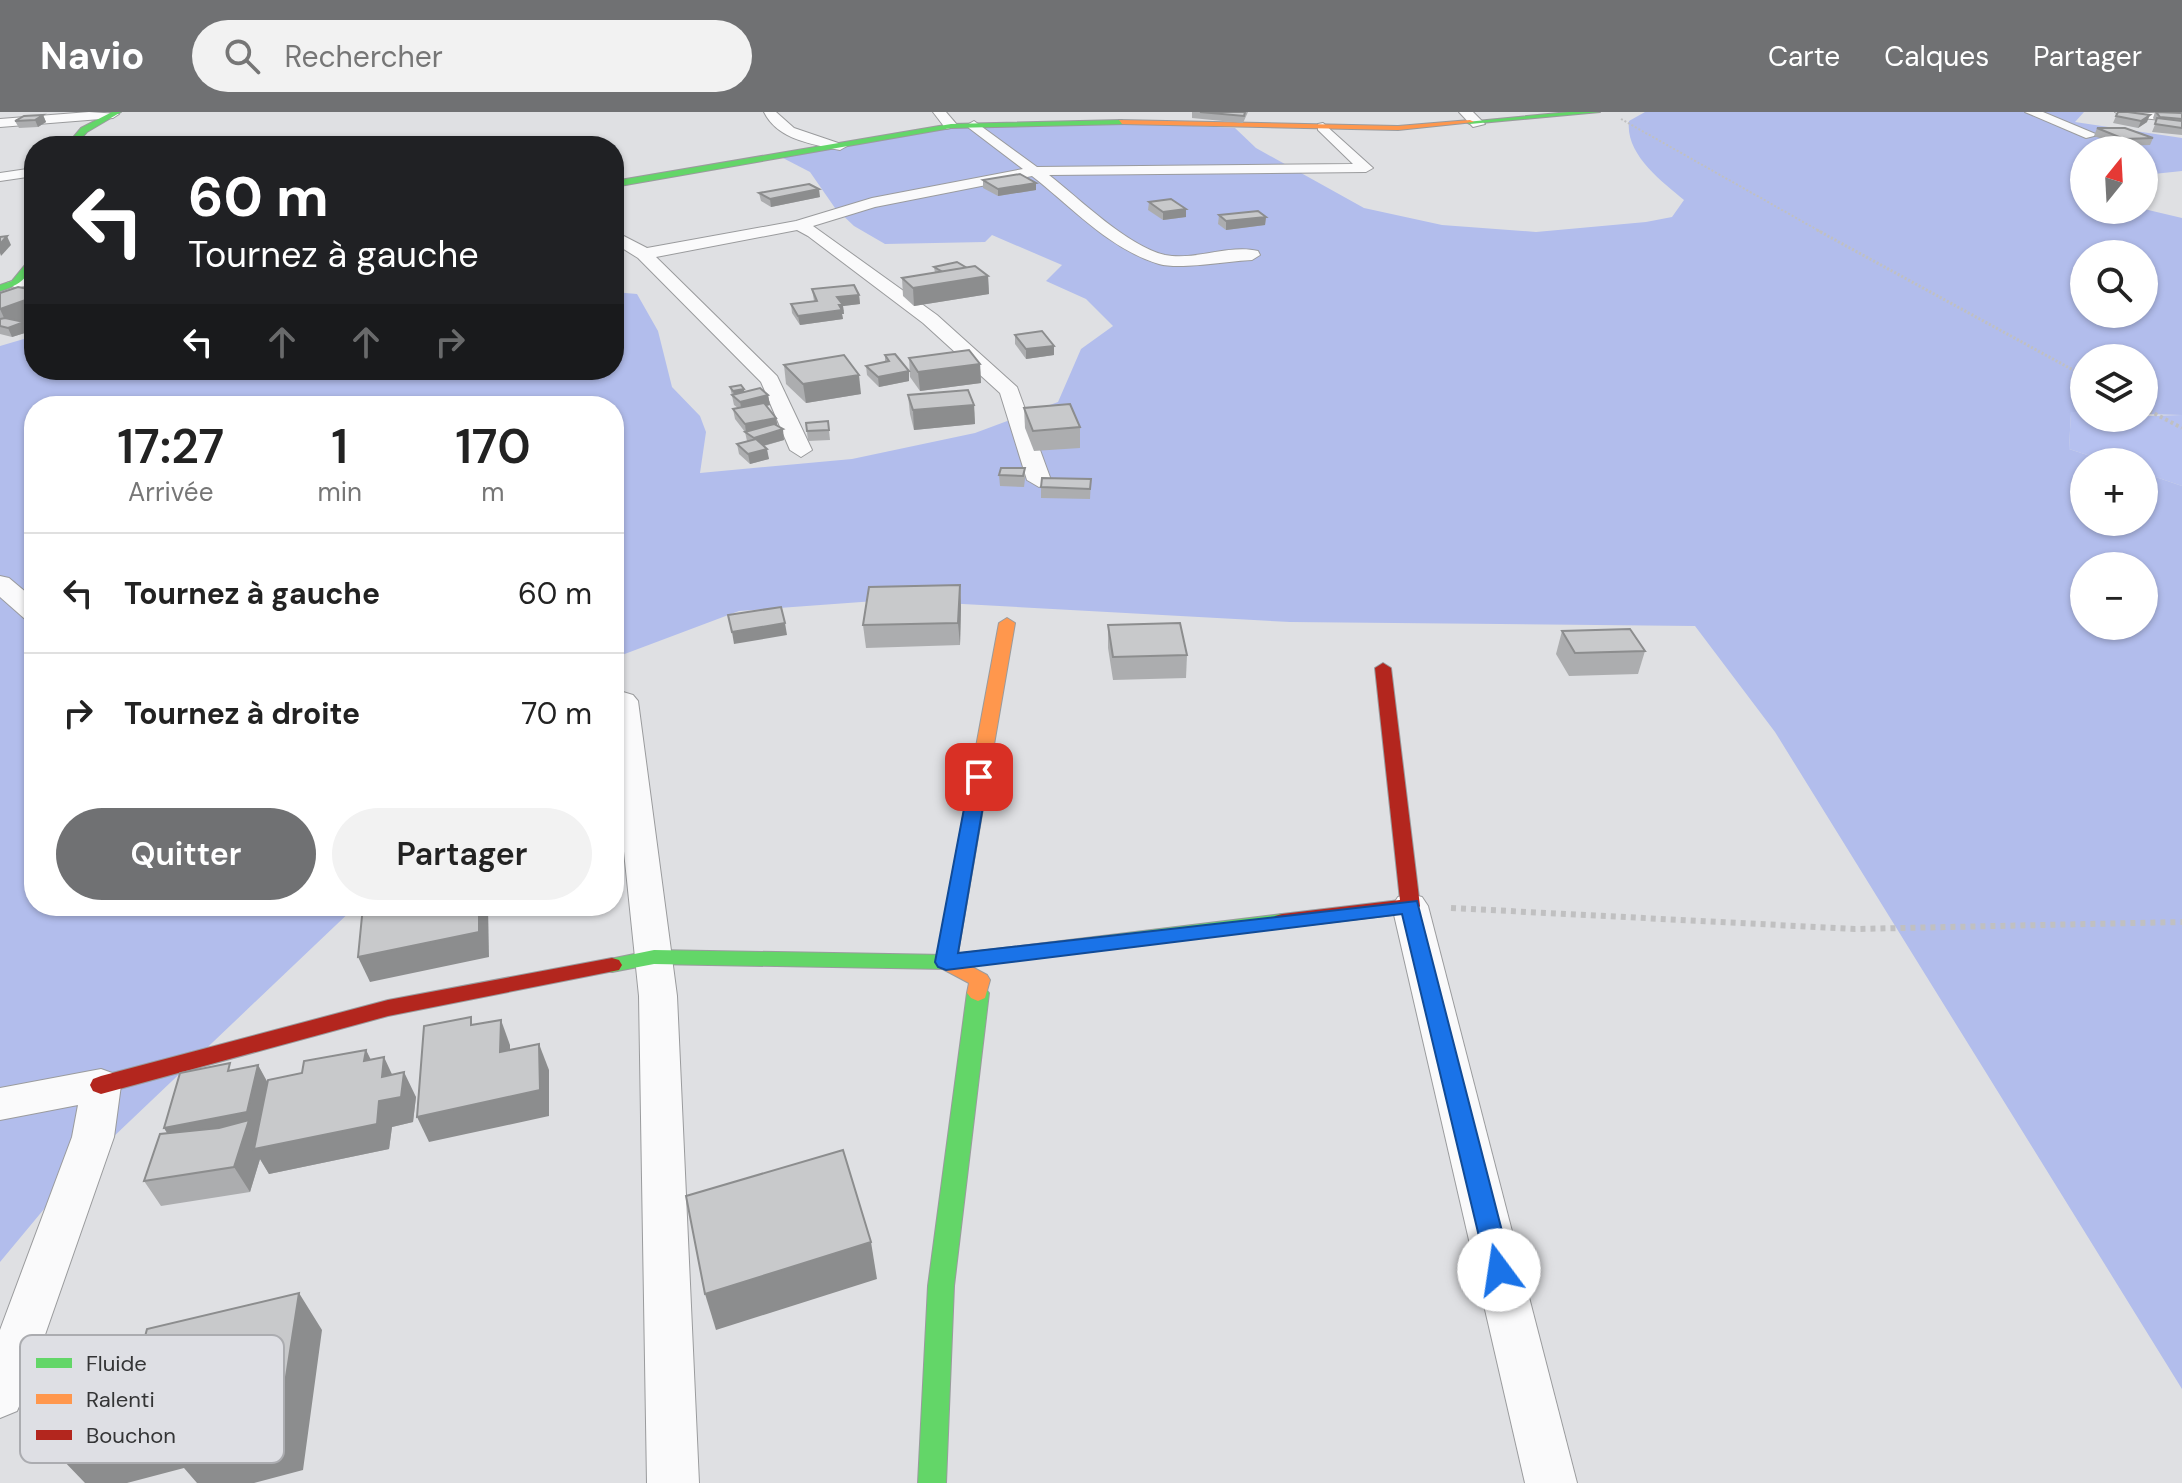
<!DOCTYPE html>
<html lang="fr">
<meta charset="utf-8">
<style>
body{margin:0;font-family:"DM Sans",sans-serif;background:#f2f2f2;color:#222;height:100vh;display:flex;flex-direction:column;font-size:30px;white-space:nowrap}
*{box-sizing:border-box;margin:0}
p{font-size:26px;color:#767676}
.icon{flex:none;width:44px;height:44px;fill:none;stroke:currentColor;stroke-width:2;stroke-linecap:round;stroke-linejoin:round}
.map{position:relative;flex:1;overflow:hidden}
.drawer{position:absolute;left:24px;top:284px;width:600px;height:520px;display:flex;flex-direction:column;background:#fff;border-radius:32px;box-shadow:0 2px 6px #0004}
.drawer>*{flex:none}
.top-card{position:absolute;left:24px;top:24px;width:600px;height:244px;border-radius:32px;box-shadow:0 2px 6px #0004;background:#202124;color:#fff;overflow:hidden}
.needle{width:52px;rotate:18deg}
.fabs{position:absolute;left:2070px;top:24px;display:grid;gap:16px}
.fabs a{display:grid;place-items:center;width:88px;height:88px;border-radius:50%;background:#fff;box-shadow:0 2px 6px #0004;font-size:40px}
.pin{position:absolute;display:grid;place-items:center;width:68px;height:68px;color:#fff;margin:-34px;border-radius:16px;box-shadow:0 4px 12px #0006}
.me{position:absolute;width:88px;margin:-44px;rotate:346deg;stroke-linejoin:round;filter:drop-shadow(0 0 6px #0008)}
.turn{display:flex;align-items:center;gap:28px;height:168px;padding:0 32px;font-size:36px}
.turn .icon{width:104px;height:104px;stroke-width:2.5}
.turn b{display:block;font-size:56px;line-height:68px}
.lanes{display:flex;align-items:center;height:76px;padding:0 32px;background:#0003;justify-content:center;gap:40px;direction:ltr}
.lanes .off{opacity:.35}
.eta{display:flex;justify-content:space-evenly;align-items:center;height:136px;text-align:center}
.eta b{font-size:48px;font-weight:600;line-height:56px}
.cta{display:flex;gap:16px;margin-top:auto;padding:16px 32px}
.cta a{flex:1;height:92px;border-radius:48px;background:#707173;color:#fff;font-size:32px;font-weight:600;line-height:92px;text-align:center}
.cta a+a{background:#f2f2f2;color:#222}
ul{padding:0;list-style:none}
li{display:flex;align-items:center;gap:24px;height:120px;padding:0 32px;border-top:2px solid #e0e0e0}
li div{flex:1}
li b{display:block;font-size:30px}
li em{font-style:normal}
header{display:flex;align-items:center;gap:48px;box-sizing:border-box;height:112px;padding:0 40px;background:#707173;color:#fff}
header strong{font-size:38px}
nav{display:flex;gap:44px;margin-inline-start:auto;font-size:28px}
.search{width:560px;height:72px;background:#f2f2f2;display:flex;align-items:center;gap:20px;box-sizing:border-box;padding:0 28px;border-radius:44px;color:#767676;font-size:30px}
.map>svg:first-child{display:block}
</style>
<header>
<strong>Navio</strong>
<div class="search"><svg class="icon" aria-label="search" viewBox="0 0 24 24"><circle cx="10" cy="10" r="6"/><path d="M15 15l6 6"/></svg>Rechercher</div>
<nav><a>Carte</a><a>Calques</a><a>Partager</a></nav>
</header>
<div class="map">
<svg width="2182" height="1371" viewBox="0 0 2182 1371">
<rect width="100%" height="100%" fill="#dfe0e3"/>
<polygon fill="#b6c1f0" points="2071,299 2084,300 2084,306 2182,303 2182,374 2144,361 2144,350 2109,350 2069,337"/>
<path fill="#b2bdec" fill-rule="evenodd" d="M1645,0H2084L2075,10L2182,26V59L2144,63V38H2084V98L2144,97L2182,106V303L2144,302V246H2084V300H2071L2069,337L2109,350H2084V410H2144V361L2182,374V1277L1775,620L1695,514L1290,510L889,488L739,499L614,546V294H34V794H356L69,1067L0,1150V234L34,224V258H614V180L637,182L658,219L672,275L700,304L706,320L700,361L852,347L975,321L1058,290L1081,237L1113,214L1086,187L1046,169L1062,153L992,123L985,130L885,132L854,114L835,96L810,60L781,45L919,18L1090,9L1235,16L1256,36L1364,96L1442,113L1536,120L1646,110L1672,105L1684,88C1661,69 1625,42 1629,9ZM2084,142H2144V202H2084ZM2084,454H2144V514H2084Z"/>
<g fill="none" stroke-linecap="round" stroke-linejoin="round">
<g stroke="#9a9b9d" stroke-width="2">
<g id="street">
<polygon points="89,0 119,2 113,6 0,15 0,7"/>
<path d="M764,0H776L794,16L847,34L840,38C812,32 778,28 764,0Z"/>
<polygon points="933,0 946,0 958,14 946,17"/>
<polygon points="1459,0 1473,0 1485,12 1473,15"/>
<polygon points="2025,0 2043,0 2098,23 2086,26"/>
<polygon points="2115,0 2182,2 2182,10 2121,4"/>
<path d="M974,9L1037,55L1353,52L1318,18V12L1323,11L1373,56L1366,60L1049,63C1080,87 1127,134 1165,143C1195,149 1229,132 1258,139L1260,143L1252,148C1228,149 1180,158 1159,152C1109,137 1072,95 1032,64L875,95L813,114L937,203L1017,275L1051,368L1039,375L1027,368L1000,281L923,211L808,124L797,118L656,145L777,264L812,338L801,345L790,338L761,270L638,146L614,131V119L647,136L796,109L872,86L1023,57L969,16L967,13Z"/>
<polygon points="34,56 34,64 0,69 0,61"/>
<polygon points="34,162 34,172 16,176 7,171"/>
<polygon points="0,464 9,466 34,487 34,509 25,507 0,485"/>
<polygon points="623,580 633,583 638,589 677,884 699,1371 647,1371 639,884 614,643 614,582"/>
<polygon points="1410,782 1422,785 1428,794 1577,1371 1525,1371 1392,794 1398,785"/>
<polygon points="101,957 115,962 121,973 114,1025 24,1283 17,1299 0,1306 0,1218 72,1025 78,993 0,1008 0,976"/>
</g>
</g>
<g stroke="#9a9b9d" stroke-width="2">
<g id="fast">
<polygon points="112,0 121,0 87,20 74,34 66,34 81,16"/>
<polygon points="1569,0 1600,0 1470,12 1466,10"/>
<polygon points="1122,8 1125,12 951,16 614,75 614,69 951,12"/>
<path d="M34,142C34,163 19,174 0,179V173L12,169Z"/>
<polygon points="1282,802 1289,804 1292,809 1289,814 946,857 654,852 612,860 605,858 602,853 605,848 654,838 946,843"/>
<polygon points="978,873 985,876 989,881 954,1174 946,1371 918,1371 928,1174 967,881 971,876"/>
</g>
</g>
<g stroke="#9a9b9d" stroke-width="2">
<g id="slow">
<polygon points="1119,8 1398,14 1470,8 1474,10 1398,18 1122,12"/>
<polygon points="1007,506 1015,511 957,847 987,863 990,868 985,886 978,889 971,886 967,881 969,871 939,855 936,850 999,511"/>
</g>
</g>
<g stroke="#9a9b9d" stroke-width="2">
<g id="jam">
<polygon points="1383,551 1391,556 1420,794 1417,799 1410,801 1282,816 1275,814 1272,809 1275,804 1282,802 1400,788 1375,556"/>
<polygon points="612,846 619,848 622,853 619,858 388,904 101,982 93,979 90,973 93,967 101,964 388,888"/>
</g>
</g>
<polyline stroke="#c0c0c1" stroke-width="2" stroke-dasharray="2 2" stroke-linecap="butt" points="1621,7 1821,120"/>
<polyline stroke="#c0c0c1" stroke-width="3" stroke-dasharray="2 2" stroke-linecap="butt" points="1817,118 2084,264"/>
<polyline stroke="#c0c0c1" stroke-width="4" stroke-dasharray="3 3" stroke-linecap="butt" points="2144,296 2182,316"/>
<polyline stroke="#c0c0c1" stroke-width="6" stroke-dasharray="5 5" stroke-linecap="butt" points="1451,796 1855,817 2182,810"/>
<use href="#street" fill="#fafafb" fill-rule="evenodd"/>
<use href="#fast" fill="#63d668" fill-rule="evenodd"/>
<use href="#slow" fill="#ff974d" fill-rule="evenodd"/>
<use href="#jam" fill="#b3261e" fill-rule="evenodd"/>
</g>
<g fill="#acadaf">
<polygon points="1192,0 1248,0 1243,11 1192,6"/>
<polygon points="2155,0 2182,0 2182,23 2152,20 2156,10 2153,6"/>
<polygon points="43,3 46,10 38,15 19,16 15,9"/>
<polygon points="2116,4 2147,10 2138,16 2113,11"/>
<polygon points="2097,16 2153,26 2150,33 2121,34 2094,24"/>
<polygon points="983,68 1036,78 998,84 983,76"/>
<polygon points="759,81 820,85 771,95 761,89"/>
<polygon points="1149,90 1186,105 1163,108 1148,98"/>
<polygon points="1219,103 1266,105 1265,113 1226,118 1218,112"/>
<polygon points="934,155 967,156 988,164 989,182 914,194 903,184 902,166 935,161"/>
<polygon points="812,177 859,183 860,192 843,194 844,202 842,202 843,207 800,213 792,201 791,192 814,189"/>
<polygon points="0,181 22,210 24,210 28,220 12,225 0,222"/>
<polygon points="1015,223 1054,243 1026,247 1015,232"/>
<polygon points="885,243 909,269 879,275 867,263 866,254 885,250"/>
<polygon points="909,246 980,252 981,271 920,279 910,265"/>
<polygon points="784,253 861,282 806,291 786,272"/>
<polygon points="730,275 744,280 768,283 770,293 766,294 776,306 777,314 784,328 764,334 769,347 750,352 739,342 737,332 747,329 745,320 735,307 733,297 738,296 734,293"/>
<polygon points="908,283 974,293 975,312 914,318 910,302"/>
<polygon points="1024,296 1080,315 1080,336 1034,339 1025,316"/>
<polygon points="828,309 830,328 808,329 806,311"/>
<polygon points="1025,356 1025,367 1024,375 1000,374 999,363"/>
<polygon points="1091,367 1090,387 1041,386 1041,375"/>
<polygon points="960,473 961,495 960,533 866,536 863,513"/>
<polygon points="1108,513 1187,543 1186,566 1113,568 1108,536"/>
<polygon points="1562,519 1645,539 1638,562 1569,564 1556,542"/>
<polygon points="366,938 371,948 392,962 416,985 413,1010 392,1015 389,1037 269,1062 260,1047 250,1080 161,1094 144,1069 167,1021 164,1016 234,958 258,953 268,971 302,961"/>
</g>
<g fill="#8c8d8e">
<polygon points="43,3 46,10 38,15 35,8"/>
<polygon points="2150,3 2147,10 2138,16 2141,9"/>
<polygon points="1036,71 1036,78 998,84 998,77"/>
<polygon points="819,77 820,85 771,95 770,87"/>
<polygon points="1186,97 1186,105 1163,108 1163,100"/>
<polygon points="1266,105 1265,113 1226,118 1226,109"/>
<polygon points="7,124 11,133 1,144 0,141 0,132"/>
<polygon points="988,164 989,182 914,194 913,176"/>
<polygon points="859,183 860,192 843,194 844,202 842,202 843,207 800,213 798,204 837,185"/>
<polygon points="34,185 34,206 8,215 0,197"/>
<polygon points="24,210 28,220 12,225 8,216"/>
<polygon points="1054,234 1054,243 1026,247 1026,237"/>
<polygon points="980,252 981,271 920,279 918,260"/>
<polygon points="909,259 909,269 879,275 878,265"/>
<polygon points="859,263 861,282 806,291 803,272"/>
<polygon points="744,277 745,287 734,284 733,279"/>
<polygon points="768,283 770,293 742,300 740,290"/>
<polygon points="974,293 975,312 914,318 913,298"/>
<polygon points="776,306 778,316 746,321 745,312"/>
<polygon points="783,317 784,328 755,336 754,326"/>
<polygon points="767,337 769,347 750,352 748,342"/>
<polygon points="960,473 961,495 960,533 958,511"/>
<polygon points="785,511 787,523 734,532 732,520"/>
<polygon points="479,794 488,794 489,845 370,870 358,845"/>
<polygon points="501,908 510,933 510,966 500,940"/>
<polygon points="539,932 549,958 549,1004 429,1030 417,1005"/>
<polygon points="366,938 378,963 364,949"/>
<polygon points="384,945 396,971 404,960 416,985 413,1010 392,1015 389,1037 269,1062 260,1047 250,1080 234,1055 181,1042 164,1016 258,953 272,979 382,965"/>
<polygon points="871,1130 877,1167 716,1218 705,1182"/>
<polygon points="299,1181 322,1218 303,1358 254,1371 197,1371 184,1356 127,1371 85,1371 60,1345 185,1313"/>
</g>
<g fill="#c8c9cb" stroke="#8c8d8e" stroke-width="2">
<polygon points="1200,0 1245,0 1244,4"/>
<polygon points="2118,0 2128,0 2150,3 2141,9 2116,4"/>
<polygon points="2156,0 2182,1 2182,7 2160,5"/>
<polygon points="43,3 35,8 15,9 24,4"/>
<polygon points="2157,6 2182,9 2182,16 2155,12"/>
<polygon points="2097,16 2125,16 2153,26 2124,27"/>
<polygon points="1020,62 1036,71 998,77 983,68"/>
<polygon points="809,72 819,77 770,87 759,81"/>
<polygon points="1171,87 1186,97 1163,100 1149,90"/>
<polygon points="1258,99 1266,105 1226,109 1219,103"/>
<polygon points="7,124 0,132 0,125"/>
<polygon points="957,150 967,156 943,160 934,155"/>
<polygon points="975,154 988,164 913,176 902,166"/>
<polygon points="854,173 859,183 837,185 843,193 839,193 842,198 798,204 791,192 817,189 812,177"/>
<polygon points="18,175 34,178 34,185 0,197 0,181"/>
<polygon points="5,206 24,210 8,216 0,214 0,207"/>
<polygon points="1042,219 1054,234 1026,237 1015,223"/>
<polygon points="969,238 980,252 918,260 909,246"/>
<polygon points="895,242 909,259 878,265 866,254 889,249 885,243"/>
<polygon points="844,243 859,263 803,272 784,253"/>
<polygon points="741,273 744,277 733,279 730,275"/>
<polygon points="760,276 768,283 740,290 732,283"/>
<polygon points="968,278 974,293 913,298 908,283"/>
<polygon points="764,291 776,306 745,312 733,297"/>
<polygon points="1070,292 1080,315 1033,319 1024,296"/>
<polygon points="828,309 829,318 807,319 806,311"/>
<polygon points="774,312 783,317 754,326 745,320"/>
<polygon points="756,327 767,337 748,342 737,332"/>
<polygon points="1001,356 1025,356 1023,364 999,363"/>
<polygon points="1042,366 1091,367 1090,377 1041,375"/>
<polygon points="960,473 958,511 863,513 869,475"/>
<polygon points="781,495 785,511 732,520 728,503"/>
<polygon points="1180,511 1187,543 1113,545 1108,513"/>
<polygon points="1630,517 1645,539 1575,541 1562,519"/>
<polygon points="363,794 479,794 479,820 358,845"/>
<polygon points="471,905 471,913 501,908 500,940 539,932 540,978 417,1005 424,914"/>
<polygon points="366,938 364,949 384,945 382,965 404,960 401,985 379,989 377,1012 254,1037 268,968 302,961 304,949"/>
<polygon points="230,951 228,959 258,953 247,1000 164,1016 180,961"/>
<polygon points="249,1008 234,1055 144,1069 160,1022 219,1016"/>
<polygon points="843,1038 871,1130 705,1182 686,1084"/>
<polygon points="299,1181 277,1323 178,1349 185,1313 60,1345 87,1250 142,1236 147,1217"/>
</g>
<polygon fill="#1a73e8" stroke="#114b97" stroke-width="2" points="979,659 988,665 958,841 1417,789 1512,1158 1508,1166 1499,1170 1490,1166 1487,1158 1402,802 946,858 938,855 935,850 970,665"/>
<rect x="20" y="1223" width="264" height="128" rx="12" fill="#dedfe4" stroke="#abacb0" stroke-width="2"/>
<rect x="36" y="1246" width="36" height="10" fill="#63d668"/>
<rect x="36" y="1282" width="36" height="10" fill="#ff974d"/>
<rect x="36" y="1318" width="36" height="10" fill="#b3261e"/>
<g font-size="22" fill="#343536">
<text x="86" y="1259">Fluide</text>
<text x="86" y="1295">Ralenti</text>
<text x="86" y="1331">Bouchon</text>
</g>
</svg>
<div class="fabs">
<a><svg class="needle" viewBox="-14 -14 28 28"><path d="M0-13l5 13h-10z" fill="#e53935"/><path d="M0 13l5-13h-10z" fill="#767676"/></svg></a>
<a><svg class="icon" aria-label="search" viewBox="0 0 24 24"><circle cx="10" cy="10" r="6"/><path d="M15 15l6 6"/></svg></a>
<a><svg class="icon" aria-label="layers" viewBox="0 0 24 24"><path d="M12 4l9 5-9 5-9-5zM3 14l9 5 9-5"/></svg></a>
<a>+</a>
<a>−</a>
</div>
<div class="pin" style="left:979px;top:665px;background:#d93025"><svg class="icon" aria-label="arrive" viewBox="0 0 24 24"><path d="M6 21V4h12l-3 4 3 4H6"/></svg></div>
<svg class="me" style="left:1499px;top:1158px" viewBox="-20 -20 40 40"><circle r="19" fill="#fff"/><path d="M0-13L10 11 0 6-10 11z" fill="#1a73e8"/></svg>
<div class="top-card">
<div class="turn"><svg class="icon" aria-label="left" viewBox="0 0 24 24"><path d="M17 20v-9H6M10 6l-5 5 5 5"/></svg><div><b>60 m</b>Tournez à gauche</div></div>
<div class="lanes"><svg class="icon" aria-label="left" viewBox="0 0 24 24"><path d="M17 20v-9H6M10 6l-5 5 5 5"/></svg><svg class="icon off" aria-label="ahead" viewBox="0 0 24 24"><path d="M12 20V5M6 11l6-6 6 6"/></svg><svg class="icon off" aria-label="ahead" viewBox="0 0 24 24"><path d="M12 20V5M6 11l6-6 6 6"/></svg><svg class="icon off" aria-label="right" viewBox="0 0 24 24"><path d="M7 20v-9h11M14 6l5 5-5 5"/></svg></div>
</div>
<section class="drawer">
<div class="eta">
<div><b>17:27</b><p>Arrivée</p></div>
<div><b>1</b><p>min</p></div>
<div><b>170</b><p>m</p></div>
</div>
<ul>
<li><svg class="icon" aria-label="left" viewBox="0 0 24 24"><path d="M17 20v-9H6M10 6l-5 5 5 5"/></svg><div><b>Tournez à gauche</b></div><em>60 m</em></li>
<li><svg class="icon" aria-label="right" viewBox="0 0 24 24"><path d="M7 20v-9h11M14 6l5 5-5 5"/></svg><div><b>Tournez à droite</b></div><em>70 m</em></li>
</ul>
<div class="cta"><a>Quitter</a><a>Partager</a></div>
</section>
</div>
